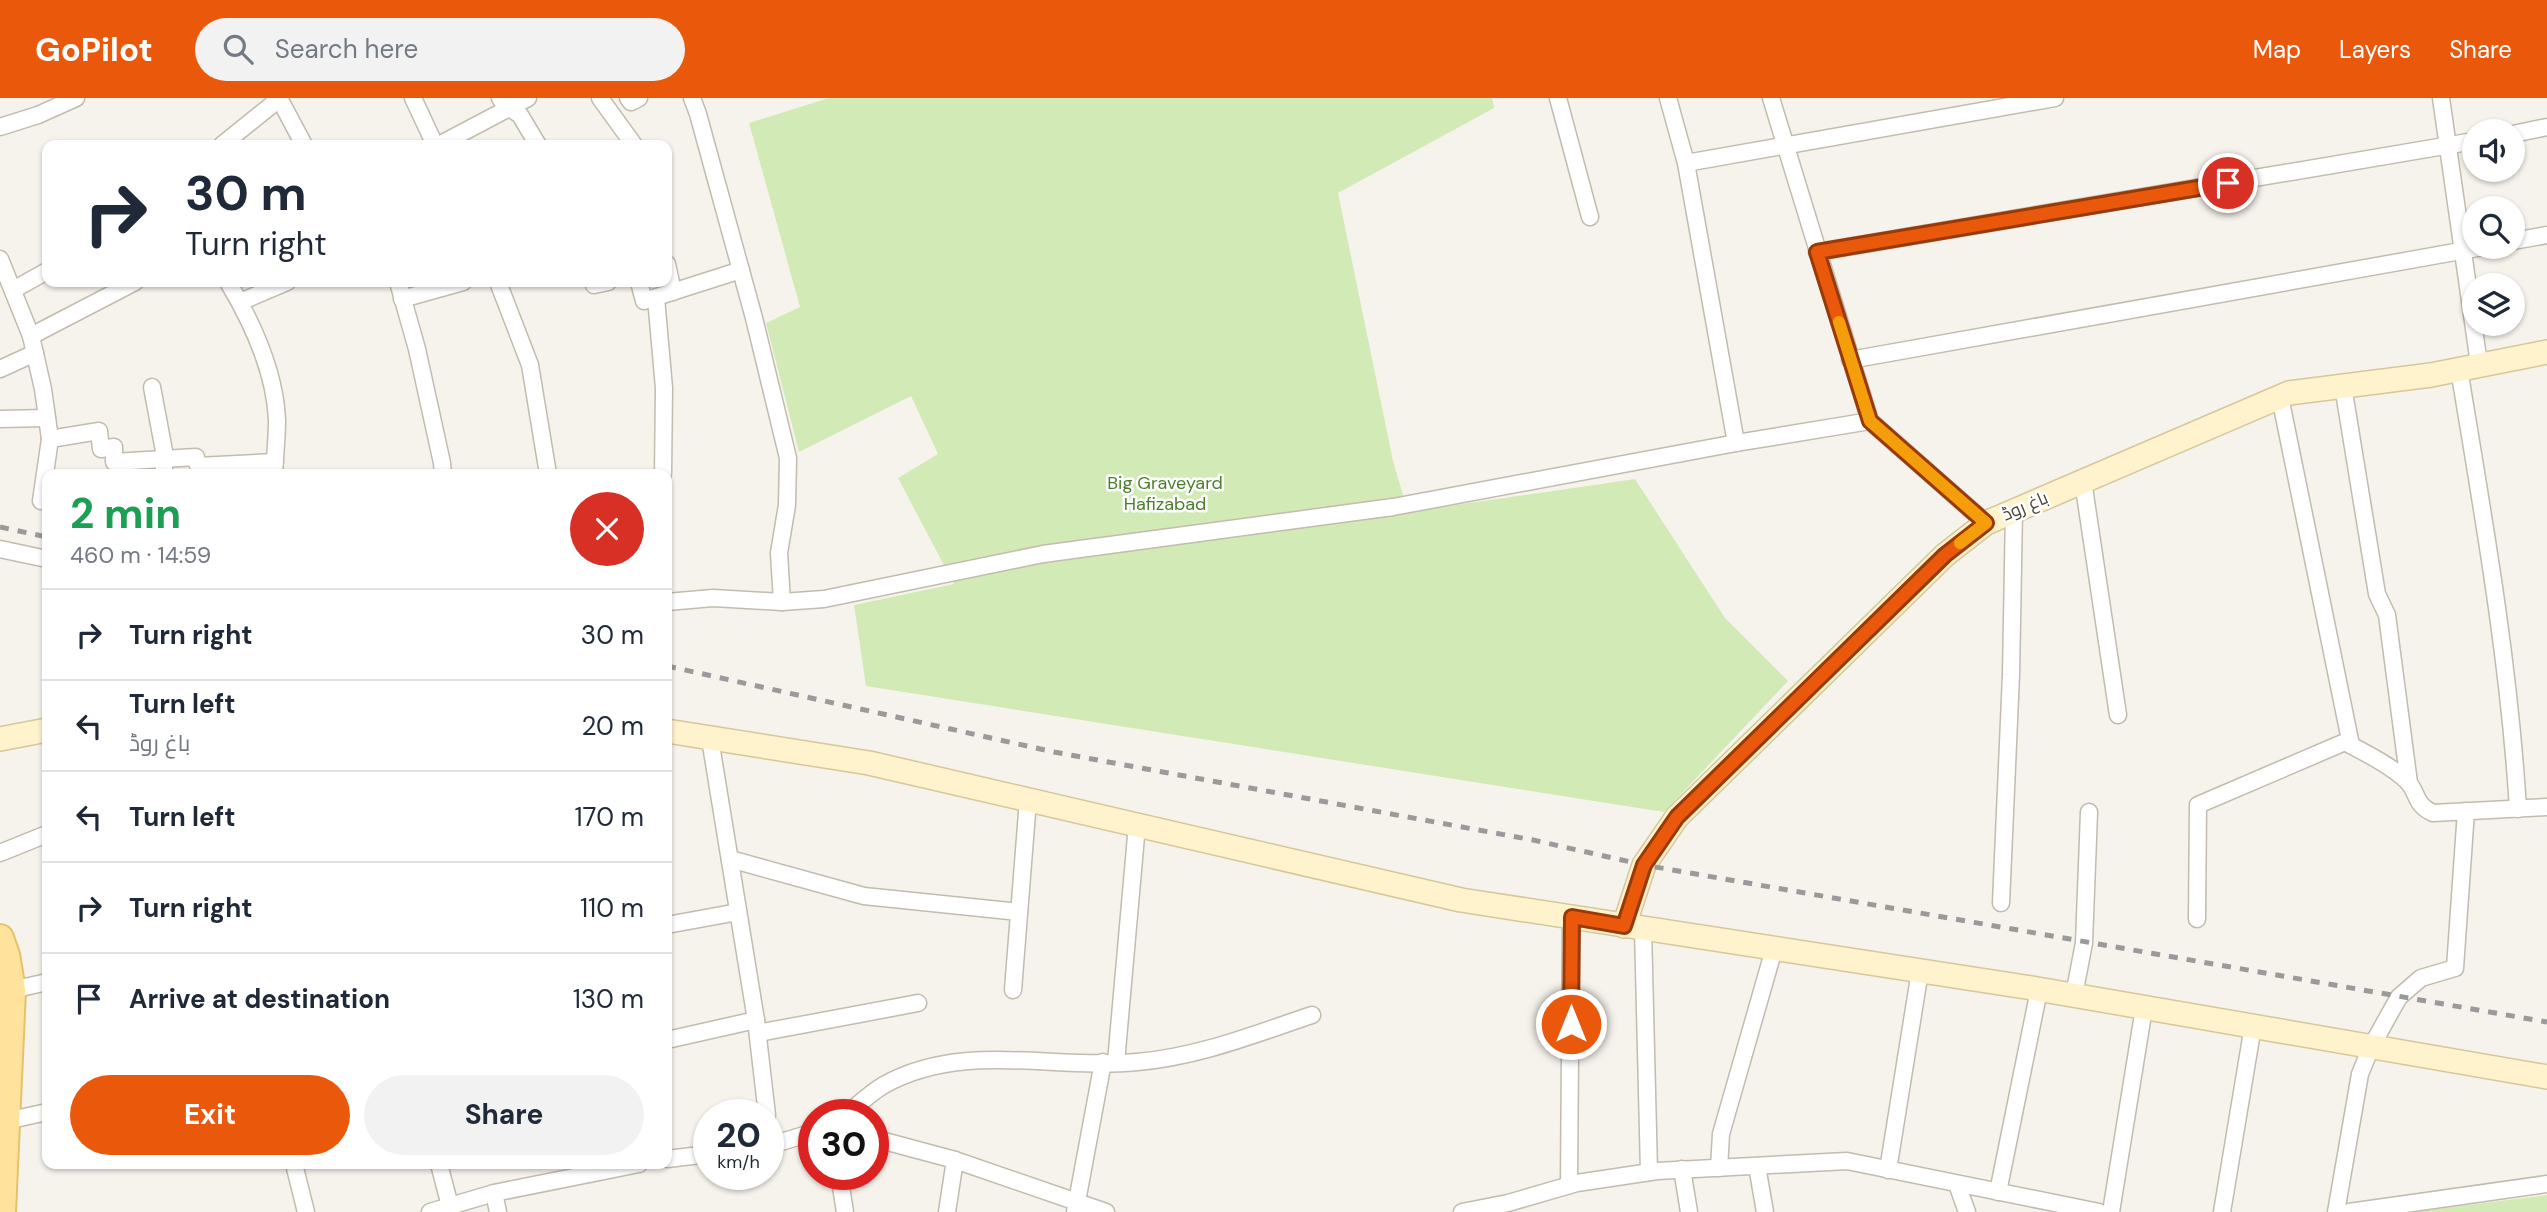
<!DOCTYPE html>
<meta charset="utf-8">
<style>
body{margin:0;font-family:"DM Sans",Cairo,sans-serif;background:#f2f2f3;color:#1f2937;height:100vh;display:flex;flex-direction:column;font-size:26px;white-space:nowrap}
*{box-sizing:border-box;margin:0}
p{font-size:23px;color:#747a83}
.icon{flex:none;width:38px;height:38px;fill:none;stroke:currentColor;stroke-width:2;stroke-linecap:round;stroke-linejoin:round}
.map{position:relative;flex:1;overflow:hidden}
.sheet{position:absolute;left:42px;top:371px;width:630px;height:700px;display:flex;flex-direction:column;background:#fff;border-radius:14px;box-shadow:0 2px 5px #0004}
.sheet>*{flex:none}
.hud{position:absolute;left:42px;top:42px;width:630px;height:147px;border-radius:14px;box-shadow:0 2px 5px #0004;background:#fff;color:#1f2937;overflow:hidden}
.tools{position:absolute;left:2462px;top:21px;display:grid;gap:14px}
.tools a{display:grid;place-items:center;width:63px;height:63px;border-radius:50%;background:#fff;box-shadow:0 2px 5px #0004;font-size:35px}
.speed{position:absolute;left:693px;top:1001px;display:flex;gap:14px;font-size:35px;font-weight:700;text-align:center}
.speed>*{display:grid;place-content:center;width:91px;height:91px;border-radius:50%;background:#fff;box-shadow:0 2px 5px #0004;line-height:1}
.speed small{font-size:18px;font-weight:400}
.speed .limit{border:10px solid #d22;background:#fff;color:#111}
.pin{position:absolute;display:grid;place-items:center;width:60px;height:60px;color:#fff;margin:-30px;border:4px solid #fff;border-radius:50%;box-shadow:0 2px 7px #0007}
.me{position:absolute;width:77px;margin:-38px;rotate:0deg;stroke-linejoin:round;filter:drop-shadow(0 0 5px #0008)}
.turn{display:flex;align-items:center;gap:24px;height:147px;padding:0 28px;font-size:32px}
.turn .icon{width:91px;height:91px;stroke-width:2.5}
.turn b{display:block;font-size:49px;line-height:60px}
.round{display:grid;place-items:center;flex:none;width:74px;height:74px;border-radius:37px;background:#f2f2f3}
.head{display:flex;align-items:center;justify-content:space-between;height:119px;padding:0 28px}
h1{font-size:42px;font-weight:700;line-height:52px;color:#1e9e55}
.action{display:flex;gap:14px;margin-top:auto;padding:14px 28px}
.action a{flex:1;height:80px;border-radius:42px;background:#ea580c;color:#fff;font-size:28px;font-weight:700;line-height:80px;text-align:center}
.action a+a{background:#f2f2f3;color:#1f2937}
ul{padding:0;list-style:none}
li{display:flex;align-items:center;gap:21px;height:91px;padding:0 28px;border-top:2px solid #e0e1e3}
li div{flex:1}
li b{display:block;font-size:26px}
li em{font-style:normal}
header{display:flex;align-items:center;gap:42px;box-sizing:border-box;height:98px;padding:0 35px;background:#ea580c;color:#fff}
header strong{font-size:33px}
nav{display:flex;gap:38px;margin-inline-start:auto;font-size:24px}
.search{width:490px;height:63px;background:#f2f2f3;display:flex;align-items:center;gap:18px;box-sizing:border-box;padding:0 24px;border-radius:38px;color:#747a83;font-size:26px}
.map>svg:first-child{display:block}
</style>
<header>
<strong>GoPilot</strong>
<div class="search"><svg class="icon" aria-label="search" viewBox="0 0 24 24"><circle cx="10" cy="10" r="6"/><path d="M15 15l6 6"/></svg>Search here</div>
<nav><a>Map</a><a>Layers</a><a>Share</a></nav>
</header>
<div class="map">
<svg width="2547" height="1114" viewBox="0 0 2547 1114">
<rect width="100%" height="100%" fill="#f6f3ec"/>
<g fill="#d2eab5">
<polygon points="829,0 1492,0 1494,10 1338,95 1393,363 1408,414 1635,381 1725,520 1788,583 1664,714 866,588 854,507 954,486 898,380 938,356 911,298 799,354 766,225 800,209 749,25"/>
<polygon points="2547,1097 2547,1114 2412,1114"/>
</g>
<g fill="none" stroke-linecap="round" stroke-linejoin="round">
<g stroke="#c2bbae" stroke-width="19">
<g id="street">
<polyline points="279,0 304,47"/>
<polyline points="413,0 435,47"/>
<polyline points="500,0 504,6 520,17 538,47"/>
<polyline points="600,0 634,47"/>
<polyline points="628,0 631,4 639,0"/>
<polyline points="692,0 698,16 754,220 788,360 787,407 779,455 782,504"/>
<polyline points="1558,0 1590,119"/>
<polyline points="1668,0 1686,65 1736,345"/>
<polyline points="1771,0 1870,323 1986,425"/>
<polyline points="2441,0 2479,266"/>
<polyline points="0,29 38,17 76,0"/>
<polyline points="2513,36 2547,29"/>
<polyline points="222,47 279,1"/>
<polyline points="439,47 528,0"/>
<polyline points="1686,65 2055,0"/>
<polyline points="2513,143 2547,137"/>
<polyline points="1817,154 2474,43"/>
<polyline points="0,161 31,238 43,291 50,341 41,403"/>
<polyline points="667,166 673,194"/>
<path d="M228,184C252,224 275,274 277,322C277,340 275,358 274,376"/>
<polyline points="398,184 417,251 442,365 443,376"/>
<polyline points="498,184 530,267 548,376"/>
<polyline points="639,184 644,203 741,172"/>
<polyline points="594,187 608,184"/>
<polyline points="13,192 47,173"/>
<polyline points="656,200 664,290 663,376"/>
<polyline points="402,201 463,184"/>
<polyline points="240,204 287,184"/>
<polyline points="31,238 135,184"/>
<polyline points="1850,262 2483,149"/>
<polyline points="0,271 35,255"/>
<path d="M2459,271C2483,417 2509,562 2518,711"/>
<polyline points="2343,288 2377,496 2387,517 2409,685"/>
<polyline points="152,289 164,353 164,376"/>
<polyline points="2280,299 2351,647"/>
<polyline points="0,321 47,320"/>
<polyline points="50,341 99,333 101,351 114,349 114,364 196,359 198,368 275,364"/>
<polyline points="2083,383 2118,617"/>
<polyline points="0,451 47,461"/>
<polyline points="667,504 713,500 782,504 824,501 1043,456 1393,409 1736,345 1870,323"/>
<polyline points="710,641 756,922 767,1017"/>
<polyline points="0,755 47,736"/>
<polyline points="730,761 864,798 1019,814"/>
<polyline points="2001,805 2011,577 2014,413"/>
<path d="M2197,821L2198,707L2345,644C2367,656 2388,666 2406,682C2419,694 2413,706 2433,715L2547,709"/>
<polyline points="667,827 738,814"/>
<polyline points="1643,831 1649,1074"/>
<polyline points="12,892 47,884"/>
<polyline points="1013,892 1028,702"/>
<polyline points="2074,897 2084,845 2089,714"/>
<polyline points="758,935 918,905"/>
<polyline points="667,942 756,922"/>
<polyline points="1116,964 1137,727"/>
<path d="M846,1017C858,1007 870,995 884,987C963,943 1052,972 1137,964C1198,959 1255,936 1312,917"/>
<polyline points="6,1023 47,1014"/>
<polyline points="768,1029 770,1047"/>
<polyline points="873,1040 955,1062 1106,1114"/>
<polyline points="768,1048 814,1034"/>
<polyline points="667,1061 709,1056"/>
<polyline points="294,1066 306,1114"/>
<polyline points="439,1066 450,1108"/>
<polyline points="1757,1068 1765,1114"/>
<polyline points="1719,1070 1721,1036 1774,851"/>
<polyline points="1682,1071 1689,1114"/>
<polyline points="1888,1072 1920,873"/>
<polyline points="839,1076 845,1114"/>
<polyline points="1957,1086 1967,1114"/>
<polyline points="1569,1087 1571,819"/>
<polyline points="1998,1094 2039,892"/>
<polyline points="494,1095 498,1114"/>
<polyline points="430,1114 494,1095 639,1066"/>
<polyline points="947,1114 955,1062"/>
<polyline points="1075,1114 1103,964"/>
<polyline points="1462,1114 1508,1105 1577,1085 1657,1073 1847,1063 2099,1114"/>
<polyline points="2111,1114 2144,910"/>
<polyline points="2222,1114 2253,928"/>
<polyline points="2336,1114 2360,976 2371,949 2399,899 2421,880 2455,870 2466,713"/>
<polyline points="2349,1114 2547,1086"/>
</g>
</g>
<g stroke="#d6c79b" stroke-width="26">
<g id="secondary">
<polyline points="667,633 869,665 1461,802 2032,890 2547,979"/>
<polyline points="0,641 47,632"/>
<polyline points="1624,828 1644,767 1677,719 1945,457 1986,425 2289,295 2431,277 2547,254"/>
</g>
</g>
<g stroke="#e6c16a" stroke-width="30">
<polyline id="primary" points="0,840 6,857 12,892 2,1114"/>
</g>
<use href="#street" stroke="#fff" stroke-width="16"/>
<use href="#secondary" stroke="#fff3cd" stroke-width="23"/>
<use href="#primary" stroke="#ffe39c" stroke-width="26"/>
<g stroke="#9a9a9a" stroke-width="5" stroke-dasharray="9 9" stroke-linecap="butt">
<polyline points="0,429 47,439"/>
<polyline points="667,568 1054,654 1533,742 1644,767 2547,924"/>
</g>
</g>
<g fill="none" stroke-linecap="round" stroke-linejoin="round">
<g stroke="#983908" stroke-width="18">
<polyline id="route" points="1571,926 1572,819 1624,828 1644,767 1677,719 1945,457 1986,425 1870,323 1817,154 2228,85"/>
</g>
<use href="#route" stroke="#ea580c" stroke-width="12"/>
<polyline stroke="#f59e0b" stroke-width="12" points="1839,224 1870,323 1986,425 1960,445"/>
</g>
<g text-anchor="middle" stroke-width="5" stroke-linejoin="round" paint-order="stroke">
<g font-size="18" fill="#4a7f2a" stroke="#fff">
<text x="1165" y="391">Big Graveyard<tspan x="1165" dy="21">Hafizabad</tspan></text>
</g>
<g font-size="18" fill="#4b4439" stroke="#fff">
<text transform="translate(2025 408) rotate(-23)" y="6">باغ روڈ</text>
</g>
</g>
</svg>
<div class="tools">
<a><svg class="icon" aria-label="sound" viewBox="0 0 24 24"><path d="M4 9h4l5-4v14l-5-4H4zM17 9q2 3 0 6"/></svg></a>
<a><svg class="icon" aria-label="search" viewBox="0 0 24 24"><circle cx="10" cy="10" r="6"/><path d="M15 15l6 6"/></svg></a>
<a><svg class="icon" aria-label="layers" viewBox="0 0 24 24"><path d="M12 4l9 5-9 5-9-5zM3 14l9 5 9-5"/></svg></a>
</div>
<div class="speed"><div>20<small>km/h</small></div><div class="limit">30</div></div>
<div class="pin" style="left:2228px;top:85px;background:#d93025"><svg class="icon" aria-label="arrive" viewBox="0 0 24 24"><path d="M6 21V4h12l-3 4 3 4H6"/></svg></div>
<svg class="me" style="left:1571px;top:926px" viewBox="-20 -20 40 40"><circle r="17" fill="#ea580c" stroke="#fff" stroke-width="3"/><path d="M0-11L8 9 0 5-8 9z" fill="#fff"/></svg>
<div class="hud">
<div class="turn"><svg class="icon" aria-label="right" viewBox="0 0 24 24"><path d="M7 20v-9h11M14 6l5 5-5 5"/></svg><div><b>30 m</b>Turn right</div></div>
</div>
<section class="sheet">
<div class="head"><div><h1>2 min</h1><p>460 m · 14:59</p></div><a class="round" style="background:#d93025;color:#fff"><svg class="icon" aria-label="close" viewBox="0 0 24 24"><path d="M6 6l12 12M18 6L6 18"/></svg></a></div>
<ul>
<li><svg class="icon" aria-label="right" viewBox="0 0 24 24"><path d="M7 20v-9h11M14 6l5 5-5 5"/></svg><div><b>Turn right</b></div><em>30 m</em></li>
<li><svg class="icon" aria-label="left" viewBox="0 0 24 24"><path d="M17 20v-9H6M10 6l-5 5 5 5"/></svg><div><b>Turn left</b><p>باغ روڈ</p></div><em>20 m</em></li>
<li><svg class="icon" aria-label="left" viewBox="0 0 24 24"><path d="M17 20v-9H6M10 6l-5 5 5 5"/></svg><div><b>Turn left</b></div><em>170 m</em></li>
<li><svg class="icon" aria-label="right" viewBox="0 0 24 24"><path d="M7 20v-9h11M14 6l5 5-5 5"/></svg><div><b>Turn right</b></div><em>110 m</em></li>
<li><svg class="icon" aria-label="arrive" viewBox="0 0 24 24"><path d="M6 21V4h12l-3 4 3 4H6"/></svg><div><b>Arrive at destination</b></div><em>130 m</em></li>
</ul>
<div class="action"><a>Exit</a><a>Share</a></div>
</section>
</div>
